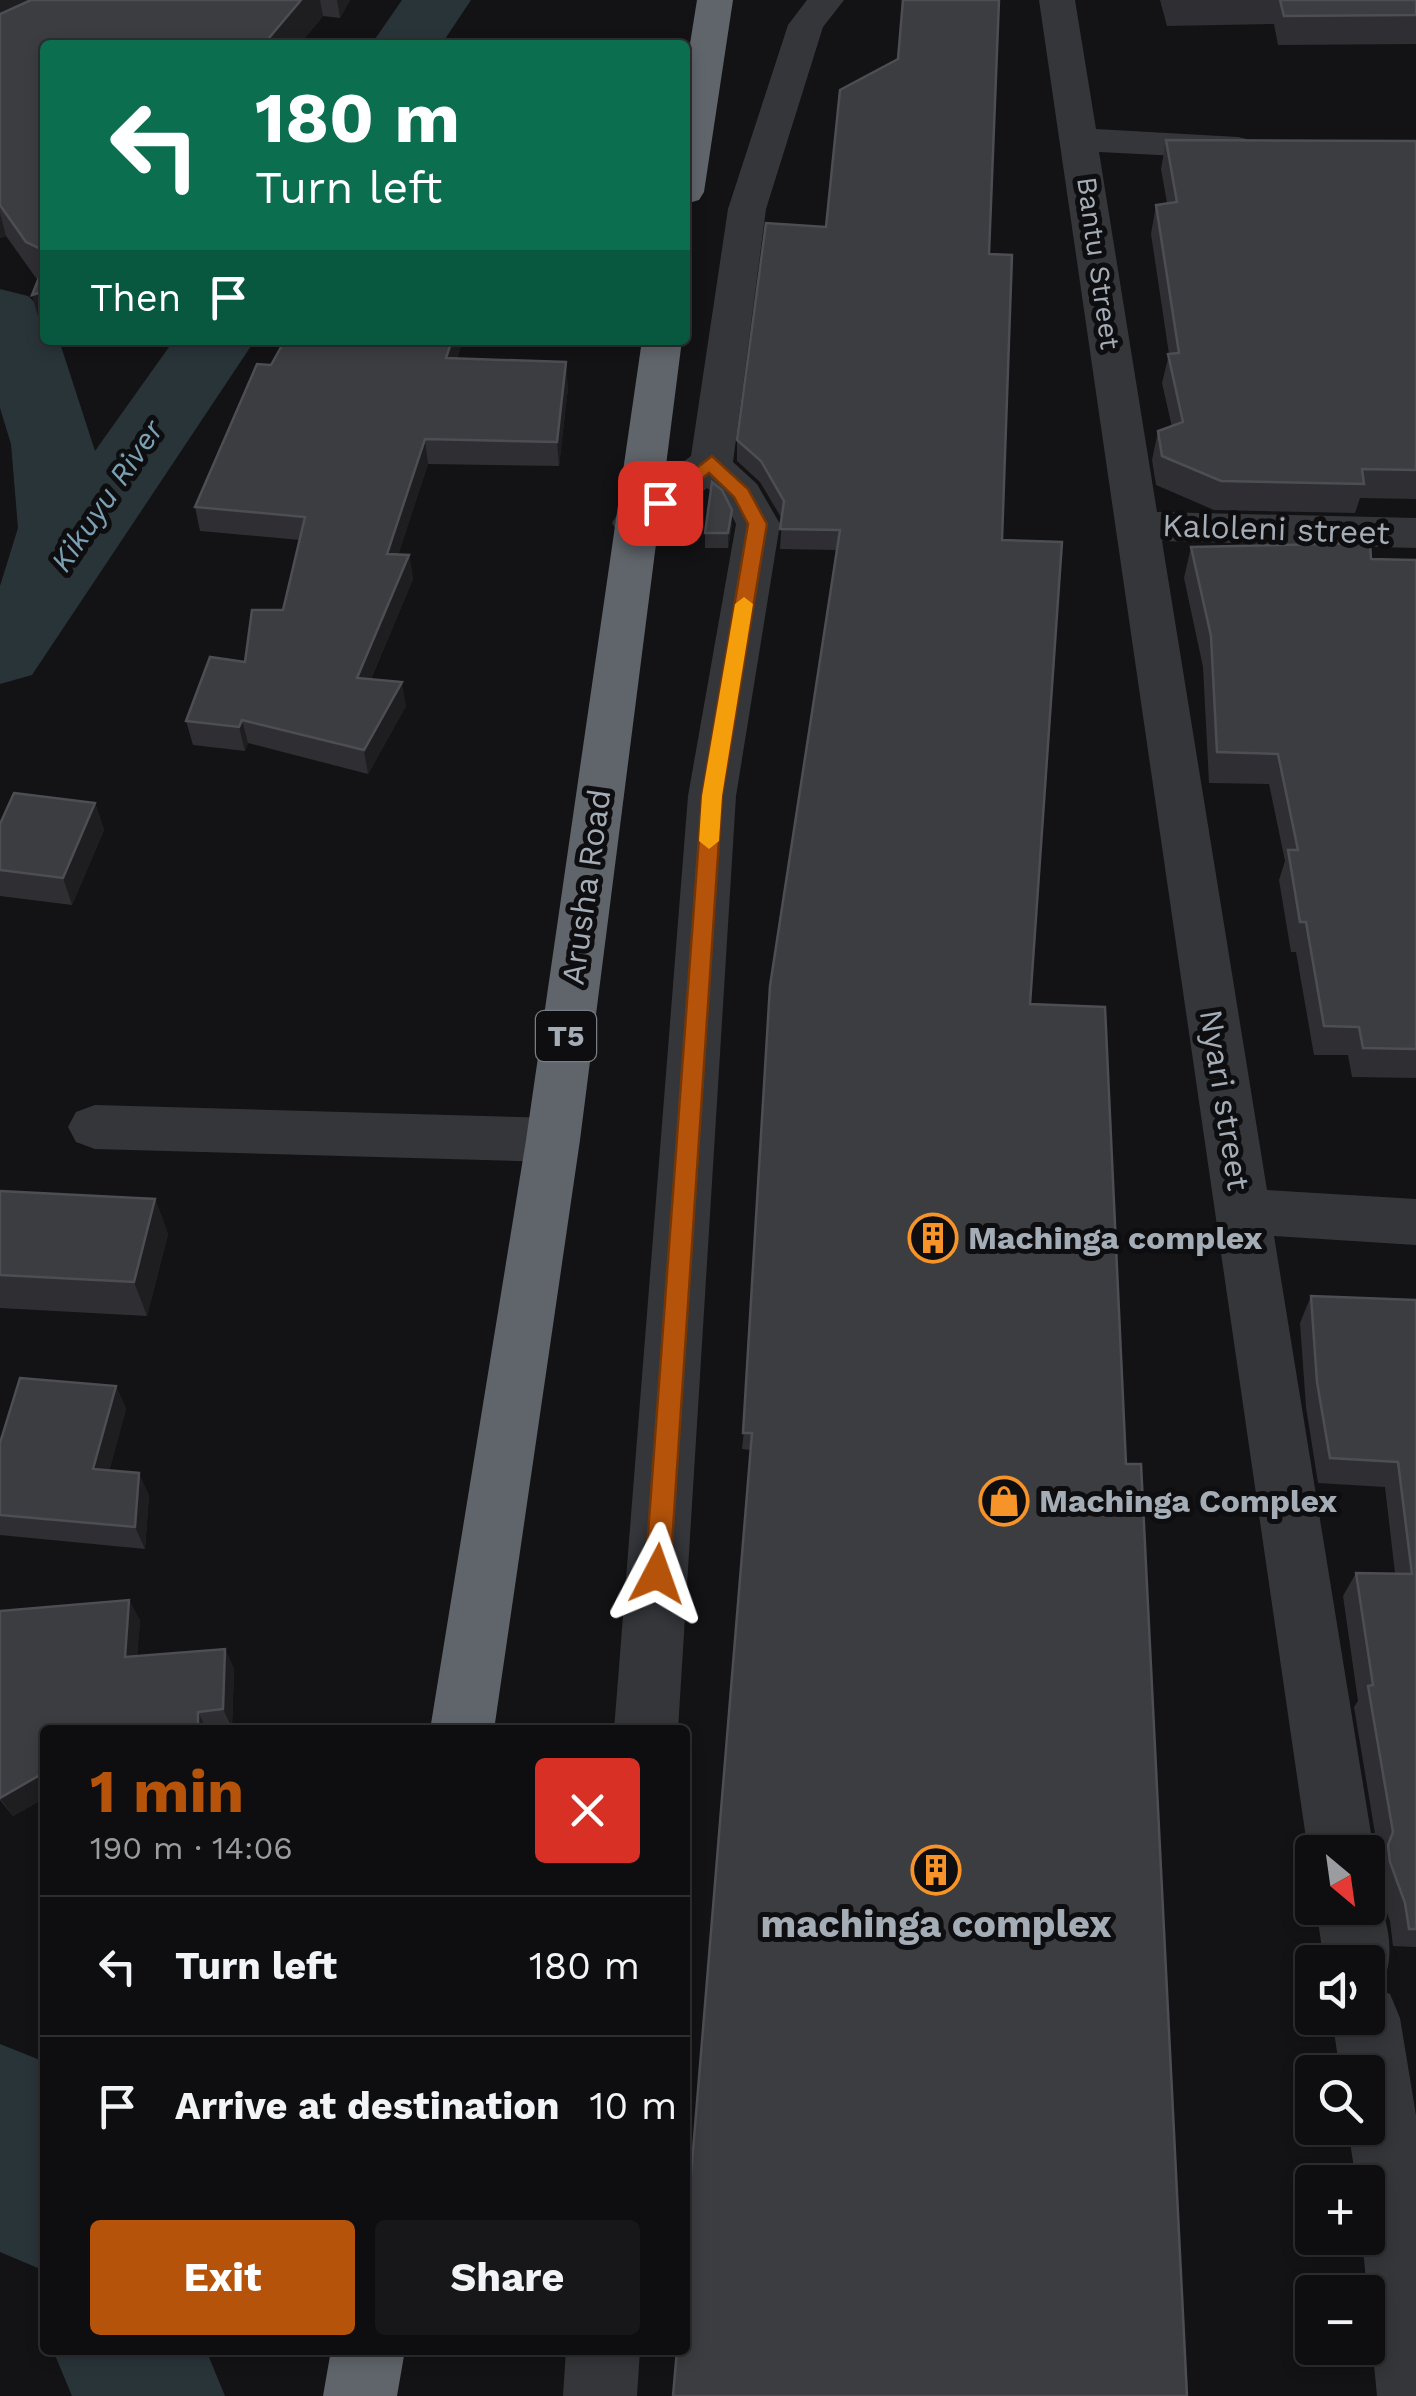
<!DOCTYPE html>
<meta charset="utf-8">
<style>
body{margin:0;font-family:"Work Sans",sans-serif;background:#171719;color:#f1f3f6;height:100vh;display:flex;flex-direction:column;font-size:38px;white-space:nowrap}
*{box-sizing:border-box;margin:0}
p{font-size:32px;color:#9b9c9f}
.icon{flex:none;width:55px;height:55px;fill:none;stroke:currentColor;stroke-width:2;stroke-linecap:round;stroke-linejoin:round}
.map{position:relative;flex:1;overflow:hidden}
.drawer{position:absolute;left:40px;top:1725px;width:650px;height:630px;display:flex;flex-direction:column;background:#0e0e10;border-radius:10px;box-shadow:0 5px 15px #0003,0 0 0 2px #2e2e30}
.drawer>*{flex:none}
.banner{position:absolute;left:40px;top:40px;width:650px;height:305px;border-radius:10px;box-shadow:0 5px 15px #0003,0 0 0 2px #2e2e30;background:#0b6e4f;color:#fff;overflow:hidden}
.needle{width:65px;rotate:151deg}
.controls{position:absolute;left:1295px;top:1835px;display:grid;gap:20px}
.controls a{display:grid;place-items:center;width:90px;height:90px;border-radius:10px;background:#0e0e10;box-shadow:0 5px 15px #0003,0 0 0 2px #2e2e30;font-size:50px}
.pin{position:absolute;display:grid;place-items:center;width:85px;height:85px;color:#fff;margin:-42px;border-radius:20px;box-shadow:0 5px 15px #0006}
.me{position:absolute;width:110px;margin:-55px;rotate:4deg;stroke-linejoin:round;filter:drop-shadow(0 0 8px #0008)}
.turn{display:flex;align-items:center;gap:35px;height:210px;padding:0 50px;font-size:45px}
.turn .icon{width:130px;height:130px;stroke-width:2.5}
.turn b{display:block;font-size:70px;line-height:85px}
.then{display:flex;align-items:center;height:95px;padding:0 50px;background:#0003;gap:20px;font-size:38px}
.round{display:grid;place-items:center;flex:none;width:105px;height:105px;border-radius:10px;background:#171719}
.summary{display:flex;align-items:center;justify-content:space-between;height:170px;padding:0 50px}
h1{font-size:60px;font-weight:700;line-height:75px;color:#b45309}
.action{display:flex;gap:20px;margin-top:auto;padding:20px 50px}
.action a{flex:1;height:115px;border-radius:10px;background:#b45309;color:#fff;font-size:40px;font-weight:700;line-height:115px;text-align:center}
.action a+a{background:#171719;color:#f1f3f6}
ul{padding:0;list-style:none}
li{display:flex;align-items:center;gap:30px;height:140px;padding:0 50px;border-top:2px solid #2e2e30}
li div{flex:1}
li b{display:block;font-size:38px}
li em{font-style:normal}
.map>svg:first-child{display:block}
</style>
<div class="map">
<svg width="1416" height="2396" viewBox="0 0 1416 2396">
<rect width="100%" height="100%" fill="#131315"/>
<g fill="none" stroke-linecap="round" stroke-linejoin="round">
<g fill="#293439" fill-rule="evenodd">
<polygon points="402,0 471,0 441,45 371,45"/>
<polygon points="0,289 28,296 45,312 45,340 59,340 95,451 174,340 255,340 32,675 0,684 0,586 18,528 11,444 0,408"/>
<polygon points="0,2044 45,2062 45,2271 0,2252"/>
<polygon points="53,2350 206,2350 225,2396 72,2396"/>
</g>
<g fill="#34363a" fill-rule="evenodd">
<path d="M807,0H844L823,27L766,209L733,462L757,484L780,524L736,796L678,1730H614L688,796L736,524L725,502L707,488C681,508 654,543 618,533L612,523L618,513L691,456L728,209L788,25Z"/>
<polygon points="1039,0 1075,0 1096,129 1238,137 1251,140 1257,148 1251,156 1238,159 1099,152 1157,512 1416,518 1416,548 1162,541 1267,1190 1416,1199 1416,1245 1274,1236 1374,1852 1368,1867 1368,1852 1312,1852 1312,1862 1308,1852"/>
<polygon points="95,1105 553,1118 572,1124 580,1140 572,1156 553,1162 95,1149 76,1142 68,1127 76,1112"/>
<path d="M1368,1882L1373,1884C1387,1919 1397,1950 1382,1986L1377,1988L1390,1994L1400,2018L1416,2115V2396H1377L1362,2238H1368V2182H1356L1348,2128H1368V2072H1340L1332,2018H1368V1962H1324L1316,1908H1368Z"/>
<polygon points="566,2350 640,2350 637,2396 563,2396"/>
</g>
<g fill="#60656b" fill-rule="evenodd">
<polygon points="697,0 733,0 704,192 699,200 685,204 685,75"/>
<polygon points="642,340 682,340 580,1140 494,1730 430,1730 526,1140"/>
<polygon points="331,2350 405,2350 397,2396 323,2396"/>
</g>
</g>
<g fill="#2f2f33">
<polygon points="0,0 350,0 340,18 323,16 299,45 45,45 45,330 42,331 32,295 38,280 36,278 6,236 0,238"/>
<polygon points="999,0 750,1450 742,1449 836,550 780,549 782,519 760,482 737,461 737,440 898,59"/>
<polygon points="1160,0 1416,0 1416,44 1278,45 1274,24 1167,26"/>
<polygon points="1166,140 1416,141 1416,499 1360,498 1355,513 1214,510 1156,485 1152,460 1158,431 1172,427 1162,383 1169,354 1151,234 1156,205 1167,203 1161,169"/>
<polygon points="285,340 463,340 457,358 568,387 559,466 428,464 398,555 409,555 413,579 371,679 406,706 368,774 248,743 245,751 193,745 186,721 245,662 283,610 300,540 200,531 195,507"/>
<polygon points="732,510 732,525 728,548 705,548 705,533"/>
<polygon points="1191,547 1371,559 1416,560 1416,1078 1352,1077 1348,1055 1314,1055 1296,952 1291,952 1279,880 1285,861 1269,784 1209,783 1203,667 1184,578"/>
<polygon points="95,803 104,830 72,905 0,896 0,824"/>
<polygon points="0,1191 155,1199 168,1234 147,1316 0,1308"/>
<polygon points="1311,1296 1416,1300 1416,1947 1393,1946 1390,1921 1375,1881 1373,1864 1378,1851 1354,1707 1358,1701 1343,1596 1356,1573 1395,1573 1385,1487 1318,1483 1306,1407 1300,1323"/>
<polygon points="116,1386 126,1409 109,1471 149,1495 145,1549 0,1535 0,1443"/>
<polygon points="129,1600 140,1621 137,1656 225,1649 234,1669 232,1728 217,1730 45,1730 45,1798 13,1816 0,1800 0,1611"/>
</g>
<g fill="#1e1e21">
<polygon points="0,0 46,0 0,22"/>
<polygon points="301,0 320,0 323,16 299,45 263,45"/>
<polygon points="337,0 350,0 340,18"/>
<polygon points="0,213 6,236 0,238"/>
<polygon points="45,291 45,330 42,331 32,295"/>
<polygon points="452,340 463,340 449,383 446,358"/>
<polygon points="566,362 568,387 559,466 557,442"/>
<polygon points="425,439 428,464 390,579 387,554"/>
<polygon points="732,510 732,525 728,548 728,533"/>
<polygon points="409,555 413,579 361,702 357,678"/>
<polygon points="402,682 406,706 368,774 364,750"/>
<polygon points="242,720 248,743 245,751 239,727"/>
<polygon points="95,803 104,830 72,905 63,878"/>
<polygon points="155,1199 168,1234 147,1316 134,1282"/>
<polygon points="116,1386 126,1409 104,1491 93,1469"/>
<polygon points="139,1473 149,1495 145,1549 135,1527"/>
<polygon points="129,1600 140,1621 135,1677 125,1657"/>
<polygon points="225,1649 234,1669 232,1728 223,1709"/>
<polygon points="198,1712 207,1730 198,1730"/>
<polygon points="45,1772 45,1798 13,1816 0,1798"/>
</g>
<g fill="#3b3d41" stroke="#4c4e53" stroke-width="2.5">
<polygon points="31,0 301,0 263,45 45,45 45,251 26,242 0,205 0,14"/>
<polygon points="903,0 999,0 989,254 1012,255 1002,540 1062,542 1030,1004 1105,1007 1126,1464 1141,1464 1187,2396 673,2396 677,2350 685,2350 685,2248 752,1433 743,1433 770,986 840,530 780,529 784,501 761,461 737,440 766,223 826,227 840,90 898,59"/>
<polygon points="1280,0 1416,0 1416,15 1284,16"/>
<polygon points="1166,140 1416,141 1416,470 1362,469 1364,484 1221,481 1162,456 1158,431 1183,422 1168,354 1179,353 1156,205 1177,202"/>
<polygon points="45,263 45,291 32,295"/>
<polygon points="285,340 452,340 446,358 566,362 557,442 425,439 387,554 409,555 357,678 402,682 364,750 242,720 239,727 186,721 210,657 245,662 252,610 283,610 305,517 195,507 257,364 271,365"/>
<polygon points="712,482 722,490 732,510 728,533 705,533"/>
<polygon points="1370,543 1371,559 1416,560 1416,1049 1363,1048 1359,1027 1324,1026 1306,922 1300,922 1288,850 1298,850 1278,754 1217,752 1211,636 1191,547"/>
<polygon points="14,793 95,803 63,878 0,870 0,824"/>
<polygon points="0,1191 155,1199 134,1282 0,1275"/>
<polygon points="1311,1296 1416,1300 1416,1929 1409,1929 1405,1903 1390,1862 1388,1845 1393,1832 1368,1686 1373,1685 1356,1573 1412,1574 1398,1462 1330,1458 1317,1382"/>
<polygon points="20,1378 116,1386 93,1469 139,1473 135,1527 0,1515 0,1443"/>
<polygon points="129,1600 125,1657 225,1649 223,1709 198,1712 198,1730 45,1730 45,1772 0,1798 0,1611"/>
</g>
<polygon fill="#b45309" stroke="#753606" stroke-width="2.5" points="712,456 748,489 767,524 722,796 670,1574 666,1583 657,1586 648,1583 645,1574 702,796 748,524 734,497 709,473 667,507 654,507 651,503"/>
<polygon fill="#f59e0b" points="744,597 753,604 722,796 719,841 709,849 699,841 702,796 735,604"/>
<defs>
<g id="building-ring" transform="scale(2.5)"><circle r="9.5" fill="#0e0e10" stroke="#f79429" stroke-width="1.5"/><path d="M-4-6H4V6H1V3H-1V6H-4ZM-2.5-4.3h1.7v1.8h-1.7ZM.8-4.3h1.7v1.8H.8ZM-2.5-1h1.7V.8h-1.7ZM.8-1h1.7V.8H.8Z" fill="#f79429"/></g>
<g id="shop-ring" transform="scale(2.5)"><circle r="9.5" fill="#0e0e10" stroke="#f79429" stroke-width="1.5"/><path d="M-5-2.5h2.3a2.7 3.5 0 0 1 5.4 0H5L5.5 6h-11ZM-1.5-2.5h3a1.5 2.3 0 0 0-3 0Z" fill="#f79429"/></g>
</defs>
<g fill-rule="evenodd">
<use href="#building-ring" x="933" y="1238"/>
<use href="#shop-ring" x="1004" y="1501"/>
<use href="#building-ring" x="936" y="1870"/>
</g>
<g text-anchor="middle" stroke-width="10" stroke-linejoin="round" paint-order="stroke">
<g font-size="28" fill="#a4acb6" stroke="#0e0e10">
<text transform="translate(1099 263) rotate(82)" y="10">Bantu Street</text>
</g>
<g font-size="30" font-style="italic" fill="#7aa0b2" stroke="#0e0e10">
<text transform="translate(107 496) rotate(-56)" y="10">Kikuyu River</text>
</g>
<rect fill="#0e0e10" stroke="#777d84" stroke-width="2.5" x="536" y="1011" width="60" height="50" rx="8"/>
<g font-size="30" font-weight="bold" fill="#a4acb6">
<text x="566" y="1046">T5</text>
</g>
<g font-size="32" fill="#a4acb6" stroke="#0e0e10">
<text transform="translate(1276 529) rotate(2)" y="11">Kaloleni street</text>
<text transform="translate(586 887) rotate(-82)" y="11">Arusha Road</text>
<text transform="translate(1225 1100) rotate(81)" y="11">Nyari street</text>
</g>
<g font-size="32" font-weight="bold" fill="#a4acb6" stroke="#0e0e10" text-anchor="start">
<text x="968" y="1249">Machinga complex</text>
<text x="1039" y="1512">Machinga Complex</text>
</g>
<g font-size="38" font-weight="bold" fill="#a4acb6" stroke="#0e0e10">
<text x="936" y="1937">machinga complex</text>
</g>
</g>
</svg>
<div class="controls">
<a><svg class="needle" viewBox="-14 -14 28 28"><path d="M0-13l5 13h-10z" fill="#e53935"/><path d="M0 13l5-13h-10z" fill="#9b9c9f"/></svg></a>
<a><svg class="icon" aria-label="sound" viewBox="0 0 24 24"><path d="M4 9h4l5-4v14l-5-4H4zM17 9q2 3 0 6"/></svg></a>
<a><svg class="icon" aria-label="search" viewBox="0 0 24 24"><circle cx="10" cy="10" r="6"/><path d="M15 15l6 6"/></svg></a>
<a>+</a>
<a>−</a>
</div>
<div class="pin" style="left:660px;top:503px;background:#d93025"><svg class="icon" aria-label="arrive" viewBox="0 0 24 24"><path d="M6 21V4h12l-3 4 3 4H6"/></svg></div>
<svg class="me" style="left:657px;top:1574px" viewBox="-20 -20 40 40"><path d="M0-17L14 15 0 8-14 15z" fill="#b45309" stroke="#fff" stroke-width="4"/></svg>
<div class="banner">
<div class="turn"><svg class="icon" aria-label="left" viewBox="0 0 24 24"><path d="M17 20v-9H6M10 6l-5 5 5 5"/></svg><div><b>180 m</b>Turn left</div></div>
<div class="then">Then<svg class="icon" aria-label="arrive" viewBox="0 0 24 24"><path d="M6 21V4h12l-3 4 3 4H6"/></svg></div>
</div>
<section class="drawer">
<div class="summary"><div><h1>1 min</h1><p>190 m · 14:06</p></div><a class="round" style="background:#d93025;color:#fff"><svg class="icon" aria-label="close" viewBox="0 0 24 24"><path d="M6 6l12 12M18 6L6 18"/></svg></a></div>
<ul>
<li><svg class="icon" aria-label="left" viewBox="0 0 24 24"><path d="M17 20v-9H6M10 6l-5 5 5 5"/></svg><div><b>Turn left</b></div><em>180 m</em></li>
<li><svg class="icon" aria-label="arrive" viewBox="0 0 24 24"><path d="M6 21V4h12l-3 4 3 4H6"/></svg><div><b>Arrive at destination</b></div><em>10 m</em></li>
</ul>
<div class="action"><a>Exit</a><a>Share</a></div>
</section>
</div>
